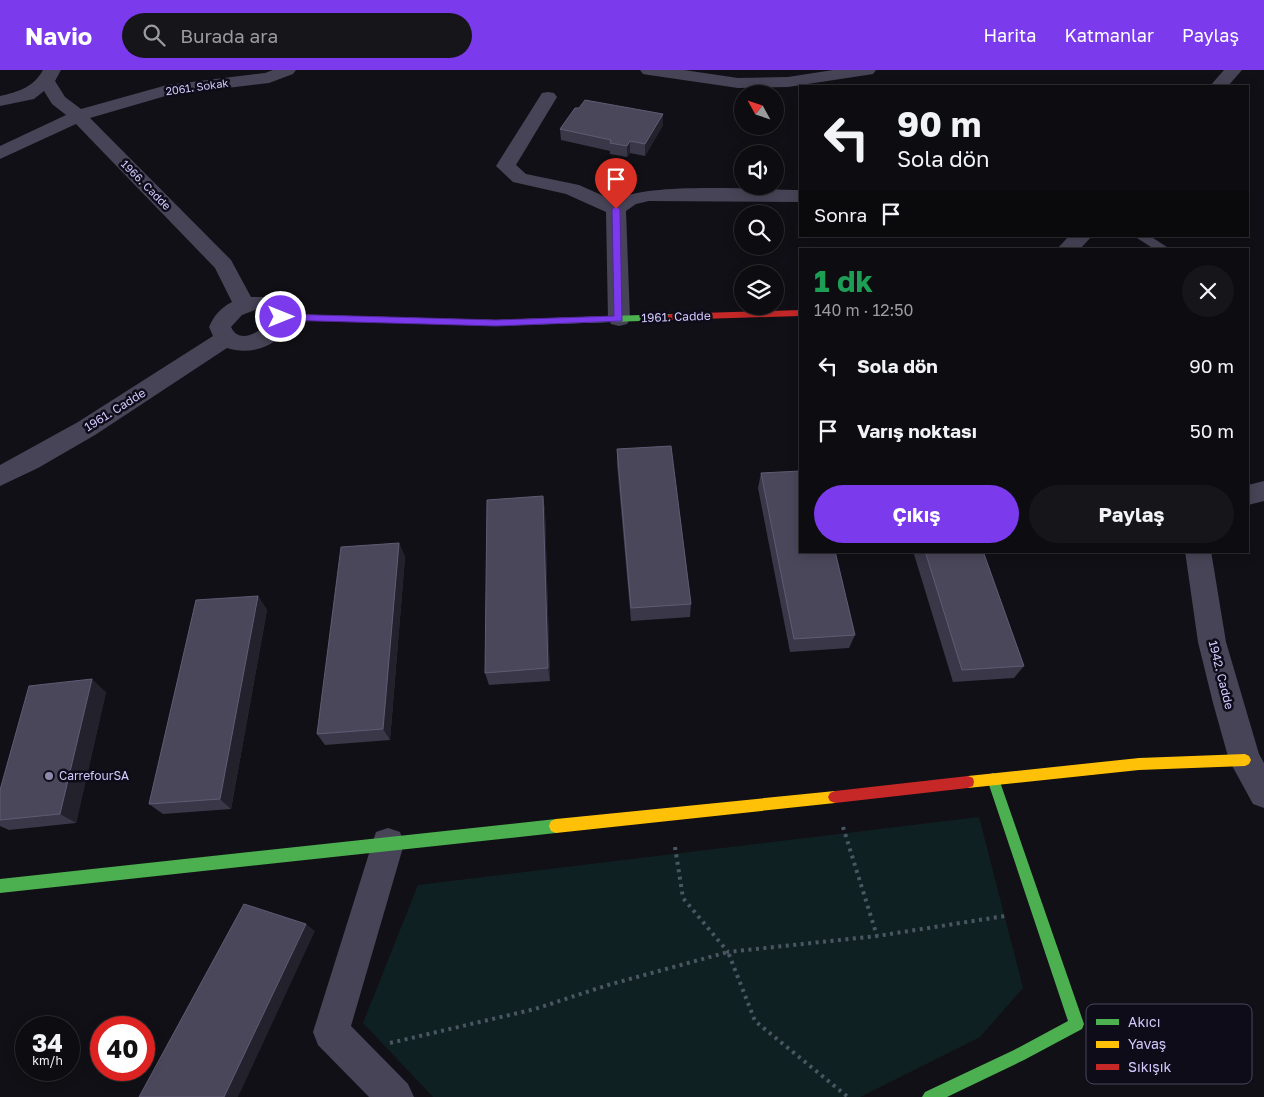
<!DOCTYPE html>
<html lang="tr">
<meta charset="utf-8">
<style>
body{margin:0;font-family:"Golos Text",sans-serif;background:#161519;color:#f1f3f6;height:100vh;display:flex;flex-direction:column;font-size:19px;white-space:nowrap}
*{box-sizing:border-box;margin:0}
p{font-size:16px;color:#9a9b9f}
.icon{flex:none;width:28px;height:28px;fill:none;stroke:currentColor;stroke-width:2;stroke-linecap:round;stroke-linejoin:round}
.map{position:relative;flex:1;overflow:hidden}
.sheet{position:absolute;left:799px;top:178px;width:450px;height:305px;display:flex;flex-direction:column;background:#0d0c10;border-radius:0px;box-shadow:0 2px 12px #0003,0 0 0 1px #2d2c30}
.sheet>*{flex:none}
.top-card{position:absolute;left:799px;top:15px;width:450px;height:152px;border-radius:0px;box-shadow:0 2px 12px #0003,0 0 0 1px #2d2c30;background:#0d0c10;color:#f1f3f6;overflow:hidden}
.needle{width:32px;rotate:310deg}
.tools{position:absolute;left:734px;top:15px;display:grid;gap:10px}
.tools a{display:grid;place-items:center;width:50px;height:50px;border-radius:50%;background:#0d0c10;box-shadow:0 2px 12px #0003,0 0 0 1px #2d2c30;font-size:25px}
.speed{position:absolute;left:15px;top:946px;display:flex;gap:10px;font-size:25px;font-weight:700;text-align:center}
.speed>*{display:grid;place-content:center;width:65px;height:65px;border-radius:50%;background:#0d0c10;box-shadow:0 2px 12px #0003,0 0 0 1px #2d2c30;line-height:1}
.speed small{font-size:12px;font-weight:400}
.speed .limit{border:8px solid #d22;background:#fff;color:#111}
.pin{position:absolute;display:grid;place-items:center;width:42px;height:42px;color:#fff;margin:-51px -21px;border-radius:50% 50% 50% 0;rotate:-45deg;box-shadow:0 0 5px #0007}
.pin .icon{rotate:45deg}
.me{position:absolute;width:55px;margin:-28px;rotate:90deg;stroke-linejoin:round;filter:drop-shadow(0 0 4px #0008)}
.turn{display:flex;align-items:center;gap:18px;height:105px;padding:0 15px;font-size:22px}
.turn .icon{width:65px;height:65px;stroke-width:2.5}
.turn b{display:block;font-size:35px;line-height:42px}
.then{display:flex;align-items:center;height:48px;padding:0 15px;background:#0003;gap:10px;font-size:19px}
.round{display:grid;place-items:center;flex:none;width:52px;height:52px;border-radius:26px;background:#161519}
.overview{display:flex;align-items:center;justify-content:space-between;height:85px;padding:0 15px}
h1{font-size:30px;font-weight:700;line-height:38px;color:#1e9e55}
.primary-button{display:flex;gap:10px;margin-top:auto;padding:10px 15px}
.primary-button a{flex:1;height:58px;border-radius:30px;background:#7c3aed;color:#fff;font-size:20px;font-weight:700;line-height:58px;text-align:center}
.primary-button a+a{background:#161519;color:#f1f3f6}
ul{padding:0;list-style:none}
li{display:flex;align-items:center;gap:15px;height:65px;padding:0 15px}
li div{flex:1}
li b{display:block;font-size:19px}
li em{font-style:normal}
header{display:flex;align-items:center;gap:30px;box-sizing:border-box;height:70px;padding:0 25px;background:#7c3aed;color:#fff}
header strong{font-size:24px}
nav{display:flex;gap:28px;margin-inline-start:auto;font-size:18px}
.search{width:350px;height:45px;background:#161519;display:flex;align-items:center;gap:12px;box-sizing:border-box;padding:0 18px;border-radius:28px;color:#9a9b9f;font-size:19px}
.map>svg:first-child{display:block}
</style>
<header>
<strong>Navio</strong>
<div class="search"><svg class="icon" aria-label="search" viewBox="0 0 24 24"><circle cx="10" cy="10" r="6"/><path d="M15 15l6 6"/></svg>Burada ara</div>
<nav><a>Harita</a><a>Katmanlar</a><a>Paylaş</a></nav>
</header>
<div class="map">
<svg width="1264" height="1027" viewBox="0 0 1264 1027">
<rect width="100%" height="100%" fill="#111016"/>
<polygon fill="#0f2022" points="979,747 1023,918 980,967 860,1027 433,1027 363,953 418,815"/>
<g fill="none" stroke-linecap="round" stroke-linejoin="round">
<g stroke="#4a5662" stroke-width="4" stroke-dasharray="3 4.5" stroke-linecap="butt">
<polyline points="843,757 877,866"/>
<polyline points="675,777 683,828 728,882 877,866 1005,846"/>
<polyline points="390,973 535,939 608,915 728,882 755,951 848,1027"/>
</g>
<polygon fill="#474457" fill-rule="evenodd" points="1134,166 1150,166 1170,179 1154,179"/>
<g fill="#474457" fill-rule="evenodd">
<path d="M43,0H61L55,11L65,27L81,39L167,15L265,3L273,0H296L293,4L269,13L169,25L90,48L231,190L251,227H264L287,236L292,253C278,276 252,286 227,278L95,365L38,398L0,416V395L78,352L213,266L209,257C214,246 220,238 232,232L215,198L76,54L0,89V76L66,45L52,34L44,21L34,29L0,36V26C18,22 34,17 43,0ZM255,240L269,245L270,252L268,254C257,263 239,274 231,257L242,245Z"/>
<polygon points="640,0 684,0 738,8 788,7 833,0 876,0 873,4 867,5 788,17 738,18 649,5 643,4"/>
<polygon points="1224,0 1242,0 1228,16 1210,16"/>
<path d="M548,22L554,23L557,27L516,95L526,104L579,115L615,131C644,111 760,120 800,120V132L649,131L636,134L626,141L630,249L627,254L619,256L611,254L608,249L606,142L566,124L513,112L496,96L542,23Z"/>
<polygon points="1069,166 1092,166 1080,179 1057,179"/>
<polygon points="1264,411 1264,431 1248,435 1248,415"/>
<polygon points="1185,481 1211,481 1226,572 1259,684 1264,693 1264,738 1253,734 1229,690 1213,633 1198,572"/>
<polygon points="388,758 400,762 404,774 351,956 408,1014 414,1027 369,1027 318,975 313,962 372,774 376,762"/>
</g>
<g fill="#4caf50" fill-rule="evenodd">
<polygon points="281,244 496,250 670,244 675,247 670,250 496,256 278,249 276,247"/>
<polygon points="993,703 998,705 999,709 1084,954 1082,959 1024,990 947,1027 922,1027 925,1022 1014,980 1068,951 987,709 988,705"/>
<polygon points="556,749 561,751 563,756 561,761 556,763 0,823 0,809"/>
</g>
<g fill="#ffc107" fill-rule="evenodd">
<polygon points="1245,684 1249,686 1251,690 1249,694 1245,696 1139,700 968,718 963,716 962,712 963,708 968,706 1139,688"/>
<polygon points="835,721 840,723 842,727 840,731 835,733 556,763 551,761 549,756 551,751 556,749"/>
</g>
<g fill="#c62828" fill-rule="evenodd">
<polygon points="800,240 800,246 670,250 665,247 670,244"/>
<polygon points="968,706 973,708 974,712 973,716 968,718 835,733 830,731 828,727 830,723 835,721"/>
</g>
</g>
<g fill="#3a3748">
<polygon points="579,38 663,44 663,55 645,86 630,83 627,87 610,84 610,81 561,70 560,59"/>
<polygon points="617,379 691,534 690,547 631,551 617,394"/>
<polygon points="761,403 855,565 849,578 790,582 758,418"/>
<polygon points="543,426 545,441 550,611 489,615 485,603"/>
<polygon points="399,473 405,487 390,670 325,675 317,664"/>
<polygon points="913,481 983,481 1024,596 1014,608 953,612"/>
<polygon points="258,526 267,540 231,739 163,744 149,734"/>
<polygon points="106,622 76,753 9,760 0,756 0,720"/>
</g>
<g fill="#23212c">
<polygon points="663,44 663,55 645,86 645,74"/>
<polygon points="630,71 630,83 627,87 627,76"/>
<polygon points="543,426 545,441 550,611 548,598"/>
<polygon points="399,473 405,487 390,670 383,659"/>
<polygon points="258,526 267,540 231,739 220,729"/>
<polygon points="92,609 106,622 76,753 60,744"/>
<polygon points="306,854 315,861 238,1027 224,1027"/>
</g>
<g fill="#4b475b" stroke="#605b74">
<polygon points="585,30 663,44 645,74 630,71 627,76 610,73 611,70 560,59 575,38 579,38"/>
<polygon points="671,376 691,534 631,538 617,379"/>
<polygon points="800,401 800,481 835,481 855,565 794,569 761,403"/>
<polygon points="543,426 548,598 485,603 487,430"/>
<polygon points="399,473 383,659 317,664 341,477"/>
<polygon points="925,481 983,481 1024,596 962,600"/>
<polygon points="258,526 220,729 149,734 196,530"/>
<polygon points="92,609 60,744 0,750 0,720 29,616"/>
<polygon points="244,834 306,854 224,1027 139,1027"/>
</g>
<polygon fill="#7c3aed" stroke="#51269a" points="616,136 620,139 622,251 496,256 281,250 277,247 281,244 496,250 614,246 612,139"/>
<circle fill="#8e88ac" stroke="#0f0c1a" stroke-width="2" cx="49" cy="706" r="5"/>
<g text-anchor="middle" stroke-width="5" stroke-linejoin="round" paint-order="stroke">
<g font-size="11" fill="#d2c8fc" stroke="#0f0c1a">
<text transform="translate(197 17) rotate(-8)" y="4">2061. Sokak</text>
<text transform="translate(146 115) rotate(45)" y="4">1966. Cadde</text>
</g>
<g font-size="12" fill="#d2c8fc" stroke="#0f0c1a">
<text transform="translate(676 247) rotate(-2)" y="4">1961. Cadde</text>
<text transform="translate(115 340) rotate(-32)" y="4">1961. Cadde</text>
<text transform="translate(1221 605) rotate(76)" y="4">1942. Cadde</text>
</g>
<g font-size="12" fill="#d2c8fc" stroke="#0f0c1a" text-anchor="start">
<text x="59" y="710">CarrefourSA</text>
</g>
</g>
<rect x="1086" y="934" width="166" height="80" rx="8" fill="#0f0c1a" stroke="#4a445e" stroke-width="1"/>
<rect x="1096" y="949" width="23" height="6" fill="#4caf50"/>
<rect x="1096" y="971" width="23" height="7" fill="#ffc107"/>
<rect x="1096" y="994" width="23" height="6" fill="#c62828"/>
<g font-size="14" fill="#d2c8fc">
<text x="1128" y="957">Akıcı</text>
<text x="1128" y="979">Yavaş</text>
<text x="1128" y="1002">Sıkışık</text>
</g>
</svg>
<div class="tools">
<a><svg class="needle" viewBox="-14 -14 28 28"><path d="M0-13l5 13h-10z" fill="#e53935"/><path d="M0 13l5-13h-10z" fill="#9a9b9f"/></svg></a>
<a><svg class="icon" aria-label="sound" viewBox="0 0 24 24"><path d="M4 9h4l5-4v14l-5-4H4zM17 9q2 3 0 6"/></svg></a>
<a><svg class="icon" aria-label="search" viewBox="0 0 24 24"><circle cx="10" cy="10" r="6"/><path d="M15 15l6 6"/></svg></a>
<a><svg class="icon" aria-label="layers" viewBox="0 0 24 24"><path d="M12 4l9 5-9 5-9-5zM3 14l9 5 9-5"/></svg></a>
</div>
<div class="speed"><div>34<small>km/h</small></div><div class="limit">40</div></div>
<div class="pin" style="left:616px;top:139px;background:#d93025"><svg class="icon" aria-label="arrive" viewBox="0 0 24 24"><path d="M6 21V4h12l-3 4 3 4H6"/></svg></div>
<svg class="me" style="left:281px;top:247px" viewBox="-20 -20 40 40"><circle r="17" fill="#7c3aed" stroke="#fff" stroke-width="3"/><path d="M0-11L8 9 0 5-8 9z" fill="#fff"/></svg>
<div class="top-card">
<div class="turn"><svg class="icon" aria-label="left" viewBox="0 0 24 24"><path d="M17 20v-9H6M10 6l-5 5 5 5"/></svg><div><b>90 m</b>Sola dön</div></div>
<div class="then">Sonra<svg class="icon" aria-label="arrive" viewBox="0 0 24 24"><path d="M6 21V4h12l-3 4 3 4H6"/></svg></div>
</div>
<section class="sheet">
<div class="overview"><div><h1>1 dk</h1><p>140 m · 12:50</p></div><a class="round"><svg class="icon" aria-label="close" viewBox="0 0 24 24"><path d="M6 6l12 12M18 6L6 18"/></svg></a></div>
<ul>
<li><svg class="icon" aria-label="left" viewBox="0 0 24 24"><path d="M17 20v-9H6M10 6l-5 5 5 5"/></svg><div><b>Sola dön</b></div><em>90 m</em></li>
<li><svg class="icon" aria-label="arrive" viewBox="0 0 24 24"><path d="M6 21V4h12l-3 4 3 4H6"/></svg><div><b>Varış noktası</b></div><em>50 m</em></li>
</ul>
<div class="primary-button"><a>Çıkış</a><a>Paylaş</a></div>
</section>
</div>
